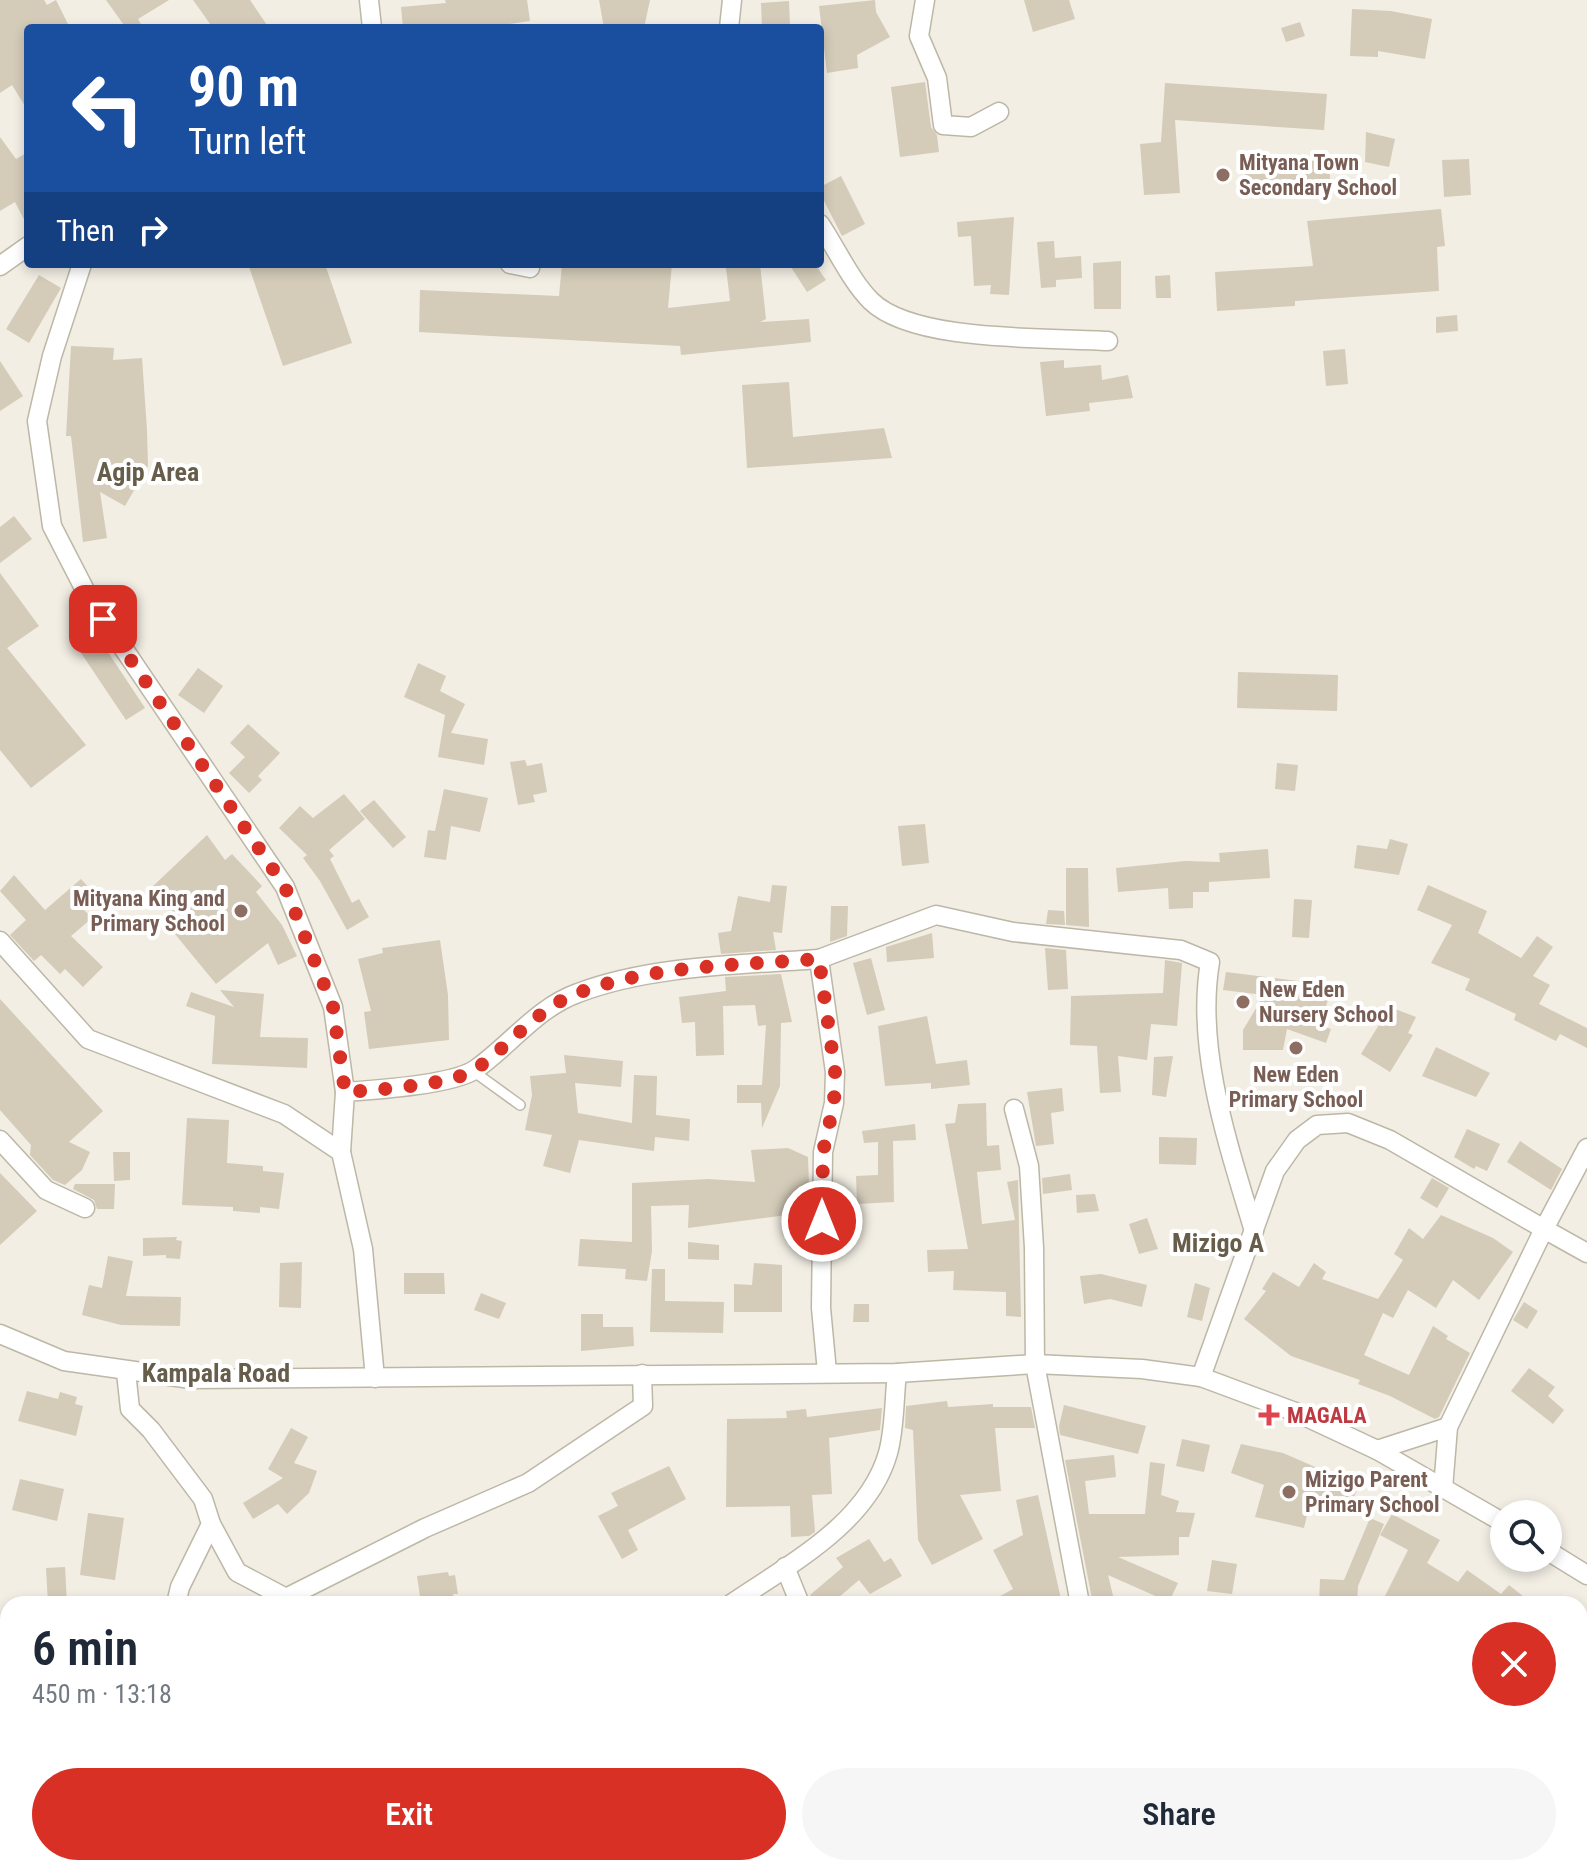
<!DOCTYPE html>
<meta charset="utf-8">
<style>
body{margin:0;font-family:"Roboto Condensed",sans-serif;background:#f6f6f7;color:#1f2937;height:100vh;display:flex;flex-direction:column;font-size:30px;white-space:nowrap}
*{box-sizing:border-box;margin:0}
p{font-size:26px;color:#747a83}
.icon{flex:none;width:44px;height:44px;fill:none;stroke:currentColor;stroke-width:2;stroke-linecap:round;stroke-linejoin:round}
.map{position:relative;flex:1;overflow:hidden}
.drawer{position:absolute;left:0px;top:1596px;width:1588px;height:280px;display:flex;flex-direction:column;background:#fff;border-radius:24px 24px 0 0;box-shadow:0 4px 12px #0003}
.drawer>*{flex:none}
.hud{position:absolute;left:24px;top:24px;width:800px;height:244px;border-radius:8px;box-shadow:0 4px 12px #0003;background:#1a4fa0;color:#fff;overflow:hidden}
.tools{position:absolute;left:1490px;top:1500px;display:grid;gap:16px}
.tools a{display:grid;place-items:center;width:72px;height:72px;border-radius:50%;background:#fff;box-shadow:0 4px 12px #0003;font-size:40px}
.pin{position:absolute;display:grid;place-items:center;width:68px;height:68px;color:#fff;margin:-34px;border-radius:16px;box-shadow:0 4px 12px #0006}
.me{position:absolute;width:88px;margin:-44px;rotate:0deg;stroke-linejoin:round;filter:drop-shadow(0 0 6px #0008)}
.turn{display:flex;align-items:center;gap:28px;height:168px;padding:0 32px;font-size:36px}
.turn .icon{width:104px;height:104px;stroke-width:2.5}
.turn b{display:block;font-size:56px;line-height:68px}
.then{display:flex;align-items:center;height:76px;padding:0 32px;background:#0003;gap:16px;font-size:30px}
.round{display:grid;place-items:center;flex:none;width:84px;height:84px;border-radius:42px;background:#f6f6f7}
.summary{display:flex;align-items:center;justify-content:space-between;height:136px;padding:0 32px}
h1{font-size:48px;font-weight:600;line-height:60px}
.primary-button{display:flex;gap:16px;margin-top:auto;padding:16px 32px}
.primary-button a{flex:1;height:92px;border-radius:48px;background:#d93025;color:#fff;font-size:32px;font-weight:600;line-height:92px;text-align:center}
.primary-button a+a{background:#f6f6f7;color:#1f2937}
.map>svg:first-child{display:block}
</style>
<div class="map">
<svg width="1587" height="1876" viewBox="0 0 1587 1876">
<rect width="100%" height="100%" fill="#f2eee4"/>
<g fill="#d4cbb9">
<polygon points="0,0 44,0 47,5 56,0 70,28 28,28 28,111 12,85 0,93"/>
<polygon points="106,0 169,0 138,19 143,28 126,28"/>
<polygon points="193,0 250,0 269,28 213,28"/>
<polygon points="445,0 527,0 530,21 483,28 403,28 401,7 446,3"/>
<polygon points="599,0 650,0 644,28 604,28"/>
<polygon points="875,0 876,12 890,37 857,55 858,68 827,73 819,6"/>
<polygon points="1024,0 1069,0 1075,19 1033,32"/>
<polygon points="789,1 790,26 762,28 761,3"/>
<polygon points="1352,9 1391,11 1432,19 1425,59 1378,51 1378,57 1350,56"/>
<polygon points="1300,22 1305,36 1286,42 1281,28"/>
<polygon points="925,82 931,127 937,135 939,152 900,157 891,87"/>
<polygon points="1165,83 1327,94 1324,130 1175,120 1180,193 1144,195 1140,144 1161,142"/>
<polygon points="1366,132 1395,139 1389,167 1365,162"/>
<polygon points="0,137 16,159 28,152 28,227 15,202 0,211"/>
<polygon points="1245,155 1330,156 1330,189 1245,187"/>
<polygon points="1469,159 1471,195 1444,197 1442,160"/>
<polygon points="841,176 865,224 842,236 820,193 820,187"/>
<polygon points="1441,209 1445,246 1437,247 1439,291 1295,301 1295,306 1217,311 1215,272 1313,266 1307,221"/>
<polygon points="1014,217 1009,295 990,294 991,285 974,286 971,236 958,237 957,222"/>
<polygon points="1054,241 1055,258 1081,256 1082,278 1056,280 1056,287 1041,288 1037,242"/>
<polygon points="1121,261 1121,309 1094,309 1093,263"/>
<polygon points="248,264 325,264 352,343 283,366"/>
<polygon points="562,264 672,264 668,308 730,301 726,268 760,264 766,319 760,322 809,319 811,342 681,355 680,346 419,332 420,290 559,296"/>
<polygon points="789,264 815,264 826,280 807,292"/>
<polygon points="39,275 61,288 29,343 6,329"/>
<polygon points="1170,275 1171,298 1156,298 1155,276"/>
<polygon points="1457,315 1458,331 1436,333 1436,317"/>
<polygon points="71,346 114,348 113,360 142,358 147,430 148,466 125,506 100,492 107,538 83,542 71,436 66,436"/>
<polygon points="1345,349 1348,384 1326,386 1323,351"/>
<polygon points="1064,360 1064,368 1101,365 1102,380 1128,375 1133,398 1089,403 1090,411 1046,416 1040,362"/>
<polygon points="0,361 23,396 0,411"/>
<polygon points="789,382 793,437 884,428 892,458 747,468 742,385"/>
<polygon points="14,516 32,539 0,563 0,527"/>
<polygon points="0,573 39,626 7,648 86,745 31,788 0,750"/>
<polygon points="90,625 145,708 126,720 71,638"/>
<polygon points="418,663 446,676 440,691 465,704 451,733 488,739 484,765 438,757 445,715 404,697"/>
<polygon points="198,668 223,686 204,713 178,695"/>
<polygon points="1238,672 1338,675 1337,711 1237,708"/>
<polygon points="248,724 280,753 258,776 262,780 249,793 229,773 245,757 230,743"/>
<polygon points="525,760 527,766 542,763 547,792 533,795 535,802 518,805 510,762"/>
<polygon points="1277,763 1298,765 1295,791 1275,789"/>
<polygon points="444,789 488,798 480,832 451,826 446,860 424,857 428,830 435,831"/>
<polygon points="344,794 365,819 329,850 334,856 330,859 352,903 359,899 369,917 347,930 320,881 303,858 307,855 279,828 300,806 313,818"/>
<polygon points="374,800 406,837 393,848 360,811"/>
<polygon points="925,824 929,863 902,866 898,826"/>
<polygon points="207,835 225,860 232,854 262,886 256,892 282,925 297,956 278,965 268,943 216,984 170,928 180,920 152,887"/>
<polygon points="1390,839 1408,844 1399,875 1354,868 1357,845 1387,849"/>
<polygon points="1268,849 1270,878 1209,882 1209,892 1193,892 1193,908 1169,909 1168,888 1118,892 1116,868 1185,861 1220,862 1219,853"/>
<polygon points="1066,868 1088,868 1089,927 1066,925"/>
<polygon points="14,875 45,910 81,879 91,890 77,903 92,918 71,936 103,967 83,987 65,969 60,974 41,955 34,961 10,935 26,920 0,891"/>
<polygon points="772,885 787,886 782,933 773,932 776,950 721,954 718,933 731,931 738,896 770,902"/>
<polygon points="1428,885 1487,911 1478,933 1521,958 1537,936 1553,947 1533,976 1550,985 1539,1004 1587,1028 1587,1048 1560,1034 1556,1041 1514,1020 1516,1014 1465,990 1470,979 1431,963 1452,925 1417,910"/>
<polygon points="1294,899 1312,900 1309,938 1292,937"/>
<polygon points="831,906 848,906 847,936 830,942"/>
<polygon points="1048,910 1064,911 1065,925 1046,924"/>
<polygon points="932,933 934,958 887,962 886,947"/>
<polygon points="440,940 448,995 449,1040 369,1049 364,1012 371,1011 358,959 383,953 382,948"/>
<polygon points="1045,948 1066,950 1068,989 1048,990"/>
<polygon points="871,958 885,1010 867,1015 853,963"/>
<polygon points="1165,960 1182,963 1177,1026 1151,1024 1147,1060 1118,1056 1121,1092 1100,1093 1097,1046 1070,1045 1071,996 1163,993"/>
<polygon points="1226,972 1306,982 1303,991 1328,1000 1320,1025 1331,1029 1326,1043 1287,1029 1283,1050 1243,1050 1243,1030 1264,995 1223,990"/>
<polygon points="781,974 792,1022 781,1023 780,1086 762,1128 761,1103 737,1103 737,1085 762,1085 766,1025 758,1026 755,1005 723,1006 724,1055 696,1056 695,1022 682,1023 679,997 726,991 725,977"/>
<polygon points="220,990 264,994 260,1037 308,1038 307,1068 212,1064 215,1016 186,1006 191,992 234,1007"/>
<polygon points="0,999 103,1111 69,1142 90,1152 82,1170 65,1185 53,1180 30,1155 31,1145 0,1110"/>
<polygon points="1390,1007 1416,1017 1408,1033 1413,1035 1390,1072 1361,1054"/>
<polygon points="927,1016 936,1064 967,1060 970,1085 931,1089 931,1083 885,1086 878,1026"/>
<polygon points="1436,1047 1490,1073 1476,1097 1422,1076"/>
<polygon points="564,1055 623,1061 621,1087 575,1083 578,1113 632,1123 634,1075 657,1076 656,1115 690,1119 689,1141 655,1137 654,1151 579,1140 570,1173 543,1166 552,1135 525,1130 532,1095 530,1076 566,1073"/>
<polygon points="1173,1056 1166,1097 1152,1095 1154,1057"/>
<polygon points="1062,1088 1064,1111 1051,1113 1054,1144 1036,1146 1027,1092"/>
<polygon points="986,1103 987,1146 999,1145 1001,1170 977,1172 982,1224 1015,1220 1007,1182 1018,1180 1021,1317 1006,1316 1006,1292 953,1290 954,1271 928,1272 927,1250 968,1249 945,1124 955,1123 958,1104"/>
<polygon points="187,1118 229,1120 227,1163 263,1166 263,1171 284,1173 279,1209 260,1207 260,1213 233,1211 233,1207 182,1205"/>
<polygon points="915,1124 916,1140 893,1141 894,1202 857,1204 856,1176 878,1175 878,1142 864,1143 862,1131"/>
<polygon points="1467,1129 1500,1144 1487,1171 1476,1166 1474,1169 1454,1157"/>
<polygon points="1159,1137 1197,1138 1196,1165 1159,1164"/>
<polygon points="1520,1141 1562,1169 1551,1190 1507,1162"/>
<polygon points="788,1148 808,1157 810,1212 688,1228 689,1205 651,1206 652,1251 647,1281 625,1279 626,1269 578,1266 580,1239 632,1242 632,1183 708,1179 755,1182 751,1150"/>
<polygon points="113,1152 130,1152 130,1180 114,1181"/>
<polygon points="0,1173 37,1211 0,1245"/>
<polygon points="1070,1174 1072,1190 1043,1194 1042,1178"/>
<polygon points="1432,1178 1449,1188 1437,1208 1420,1198"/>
<polygon points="75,1184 115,1184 114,1209 97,1209 94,1200 73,1189"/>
<polygon points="1095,1194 1099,1211 1077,1213 1076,1195"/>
<polygon points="1441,1215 1493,1238 1513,1252 1479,1300 1453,1280 1436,1308 1408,1290 1393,1318 1383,1313 1364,1355 1409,1375 1433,1326 1448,1336 1446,1339 1470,1353 1439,1417 1435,1419 1390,1396 1358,1384 1360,1380 1291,1356 1244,1319 1266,1291 1262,1289 1273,1272 1299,1287 1314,1263 1326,1272 1322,1279 1378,1299 1403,1260 1394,1254 1409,1228 1423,1239"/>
<polygon points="1147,1218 1158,1249 1139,1254 1129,1224"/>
<polygon points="177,1237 176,1240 182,1241 180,1259 166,1258 166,1255 143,1256 143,1238"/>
<polygon points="688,1242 719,1245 719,1260 688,1259"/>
<polygon points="108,1256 133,1261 126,1296 181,1297 180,1326 121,1325 82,1315 89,1285 102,1288"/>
<polygon points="302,1262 301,1308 279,1307 280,1263"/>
<polygon points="754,1263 782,1265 782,1312 734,1312 734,1284 752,1285"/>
<polygon points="652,1269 665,1269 665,1301 724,1302 723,1333 650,1332"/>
<polygon points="404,1273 444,1273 445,1294 404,1294"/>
<polygon points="1101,1274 1147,1285 1142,1307 1110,1299 1084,1304 1080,1276"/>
<polygon points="1195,1283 1210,1288 1202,1321 1187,1317"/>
<polygon points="481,1293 506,1303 499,1319 474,1310"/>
<polygon points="1524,1302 1538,1311 1527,1329 1513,1320"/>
<polygon points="854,1304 869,1304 869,1322 853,1322"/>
<polygon points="581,1314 603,1314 603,1327 633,1327 634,1346 581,1351"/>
<polygon points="1529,1368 1555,1387 1548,1396 1564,1410 1553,1424 1511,1391"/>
<polygon points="27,1391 58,1399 60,1392 77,1397 75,1404 83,1406 76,1436 18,1421"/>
<polygon points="947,1401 948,1407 993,1404 993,1407 1031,1407 1035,1428 995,1428 1001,1491 960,1495 983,1539 932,1565 918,1540 913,1430 905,1428 906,1406"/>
<polygon points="1064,1405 1146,1426 1138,1454 1060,1435 1059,1426"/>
<polygon points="882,1408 880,1430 829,1438 832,1494 812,1495 815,1532 809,1536 791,1537 790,1506 726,1507 727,1419 787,1418 786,1411 806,1409 807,1417"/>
<polygon points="291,1428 308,1437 294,1463 317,1471 309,1493 287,1514 278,1504 253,1519 243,1503 283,1478 268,1469"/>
<polygon points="1182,1439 1210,1445 1204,1472 1176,1466"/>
<polygon points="1241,1444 1283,1453 1359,1486 1348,1510 1312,1494 1304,1528 1255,1517 1264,1485 1231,1473"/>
<polygon points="1114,1455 1116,1477 1085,1481 1089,1514 1145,1514 1150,1462 1165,1464 1161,1495 1179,1501 1176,1512 1195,1513 1189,1537 1179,1537 1179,1555 1118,1557 1178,1583 1169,1602 1108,1575 1115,1604 1093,1604 1065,1460"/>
<polygon points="669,1466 686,1499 628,1530 638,1550 622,1559 598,1516 618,1506 611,1493"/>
<polygon points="20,1479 64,1489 57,1521 12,1510"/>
<polygon points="1038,1495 1062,1604 986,1604 1013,1589 993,1550 1023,1535 1016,1500"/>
<polygon points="88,1513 124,1518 115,1580 80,1575"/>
<polygon points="1392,1514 1440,1540 1427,1563 1458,1582 1467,1570 1501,1594 1509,1585 1533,1604 1381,1604 1408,1550 1380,1535"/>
<polygon points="1370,1518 1384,1524 1358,1586 1357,1604 1319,1604 1320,1579 1344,1580"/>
<polygon points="869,1539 884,1562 891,1558 902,1576 870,1594 859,1580 831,1604 817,1604 810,1595 843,1567 836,1558"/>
<polygon points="1212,1560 1237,1564 1232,1594 1207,1591"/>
<polygon points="65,1567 67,1604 48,1604 46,1568"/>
<polygon points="448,1572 449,1576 455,1575 458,1594 453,1594 454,1599 421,1603 417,1576"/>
</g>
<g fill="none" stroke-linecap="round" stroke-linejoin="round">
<g stroke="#bdb7a6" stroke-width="12">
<polyline id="lane" points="473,1071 520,1105"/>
</g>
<g stroke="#bdb7a6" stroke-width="21">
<g id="street">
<polyline points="369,0 372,28"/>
<polyline points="925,0 919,36 937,78 943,125 971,127 999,112"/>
<polyline points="729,28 732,0"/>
<path d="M820,224C836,248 851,281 871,301C914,343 1048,337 1108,341"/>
<polyline points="82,264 52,356 37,421 52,526 88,596 285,887 333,1007 345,1092"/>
<polyline points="510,264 530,268"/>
<polyline points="0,266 28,246"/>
<polyline points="0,941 88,1039 284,1114 341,1152 363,1249 375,1378"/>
<polyline points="1014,1109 1029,1166 1034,1248 1035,1364 1080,1604"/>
<polyline points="0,1140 46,1190 85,1208"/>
<path d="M341,1152L345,1092C374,1090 453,1085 476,1069C510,1045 538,1007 578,993C652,965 741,965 819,959"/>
<polyline points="0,1334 64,1361 191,1379 897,1373 1035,1364 1142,1369 1201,1377 1298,1413 1377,1450 1504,1523"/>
<polyline points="126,1372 130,1409 151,1430 203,1499 211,1524 180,1587 176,1604"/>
<path d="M827,1372L821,1308L823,1152L834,1103L835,1072L819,959L936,915L1013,932L1181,950L1210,962C1195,1050 1229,1147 1254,1231"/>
<polyline points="1201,1377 1275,1171 1297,1140 1317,1125 1348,1123 1390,1140 1544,1229 1587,1148"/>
<polyline points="1377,1450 1448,1427"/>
<polyline points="1443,1489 1448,1427 1544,1229 1587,1253"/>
<polyline points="211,1524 237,1572 286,1598 288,1604"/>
<polyline points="1548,1551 1587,1575"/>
<polyline points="785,1567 800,1604"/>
<polyline points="286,1598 425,1528 528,1483 643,1406 642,1374"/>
<path d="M731,1604C788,1565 868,1524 888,1453C895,1428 894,1398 897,1373"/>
<polyline points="903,1868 905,1876"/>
<polyline points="1465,1868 1475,1876"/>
<polyline points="657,1876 659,1868"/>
</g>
</g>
<polyline stroke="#bfb397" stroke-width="3" stroke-dasharray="4 4" stroke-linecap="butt" points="795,1876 798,1868"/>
<use href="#lane" stroke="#fff" stroke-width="9"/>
<use href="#street" stroke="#fff" stroke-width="18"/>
</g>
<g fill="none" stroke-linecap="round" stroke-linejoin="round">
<path stroke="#d93025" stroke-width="14" stroke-dasharray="0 25.2" d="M103,619L285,887L333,1007L345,1092C375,1090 453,1085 476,1069C510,1045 539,1007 578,993C653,965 741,965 819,959L835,1072L834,1103L823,1152L822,1221"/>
</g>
<g fill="#8d6e63" stroke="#fff" stroke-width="3">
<circle cx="1223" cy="175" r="8"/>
<circle cx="241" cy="911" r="8"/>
<circle cx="1243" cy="1002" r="8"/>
<circle cx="1296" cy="1048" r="8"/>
<circle cx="1289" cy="1492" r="8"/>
</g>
<path fill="#e0444e" stroke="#fff" stroke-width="3" d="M1265 1403h8v8h8v8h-8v8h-8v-8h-8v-8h8z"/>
<g text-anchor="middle" stroke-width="8" stroke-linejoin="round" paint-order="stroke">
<g font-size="22" font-weight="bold" fill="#785e54" stroke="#fff" text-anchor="start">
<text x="1239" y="170">Mityana Town<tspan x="1239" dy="25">Secondary School</tspan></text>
<text x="225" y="906" text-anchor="end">Mityana King and<tspan x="225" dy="25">Primary School</tspan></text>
<text x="1259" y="997">New Eden<tspan x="1259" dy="25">Nursery School</tspan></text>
<text x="1296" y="1082" text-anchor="middle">New Eden<tspan x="1296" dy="25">Primary School</tspan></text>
<text x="1305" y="1487">Mizigo Parent<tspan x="1305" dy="25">Primary School</tspan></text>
</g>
<g font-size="22" font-weight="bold" fill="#be3a42" stroke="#fff" text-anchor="start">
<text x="1287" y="1423">MAGALA</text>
</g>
<g font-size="26" font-weight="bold" fill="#675d4b" stroke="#fff">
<text x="148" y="481">Agip Area</text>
<text x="1218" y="1252">Mizigo A</text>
<text x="216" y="1382">Kampala Road</text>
</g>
</g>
</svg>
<div class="tools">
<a><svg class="icon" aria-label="search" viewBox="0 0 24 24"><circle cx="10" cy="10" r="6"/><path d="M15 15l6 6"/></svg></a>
</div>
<div class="pin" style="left:103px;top:619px;background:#d93025"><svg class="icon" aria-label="arrive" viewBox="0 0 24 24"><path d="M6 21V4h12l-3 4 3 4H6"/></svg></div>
<svg class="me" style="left:822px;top:1221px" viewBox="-20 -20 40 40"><circle r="17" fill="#d93025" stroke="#fff" stroke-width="3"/><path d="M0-11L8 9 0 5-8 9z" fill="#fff"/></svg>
<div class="hud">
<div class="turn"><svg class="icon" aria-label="left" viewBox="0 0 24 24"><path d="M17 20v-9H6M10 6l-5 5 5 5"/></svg><div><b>90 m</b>Turn left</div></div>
<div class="then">Then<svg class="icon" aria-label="right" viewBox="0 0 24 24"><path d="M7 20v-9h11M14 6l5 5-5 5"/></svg></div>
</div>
<section class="drawer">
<div class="summary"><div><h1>6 min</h1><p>450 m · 13:18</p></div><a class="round" style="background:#d93025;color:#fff"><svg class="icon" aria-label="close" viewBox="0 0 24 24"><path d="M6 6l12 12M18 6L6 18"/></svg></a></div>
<div class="primary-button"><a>Exit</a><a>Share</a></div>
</section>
</div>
